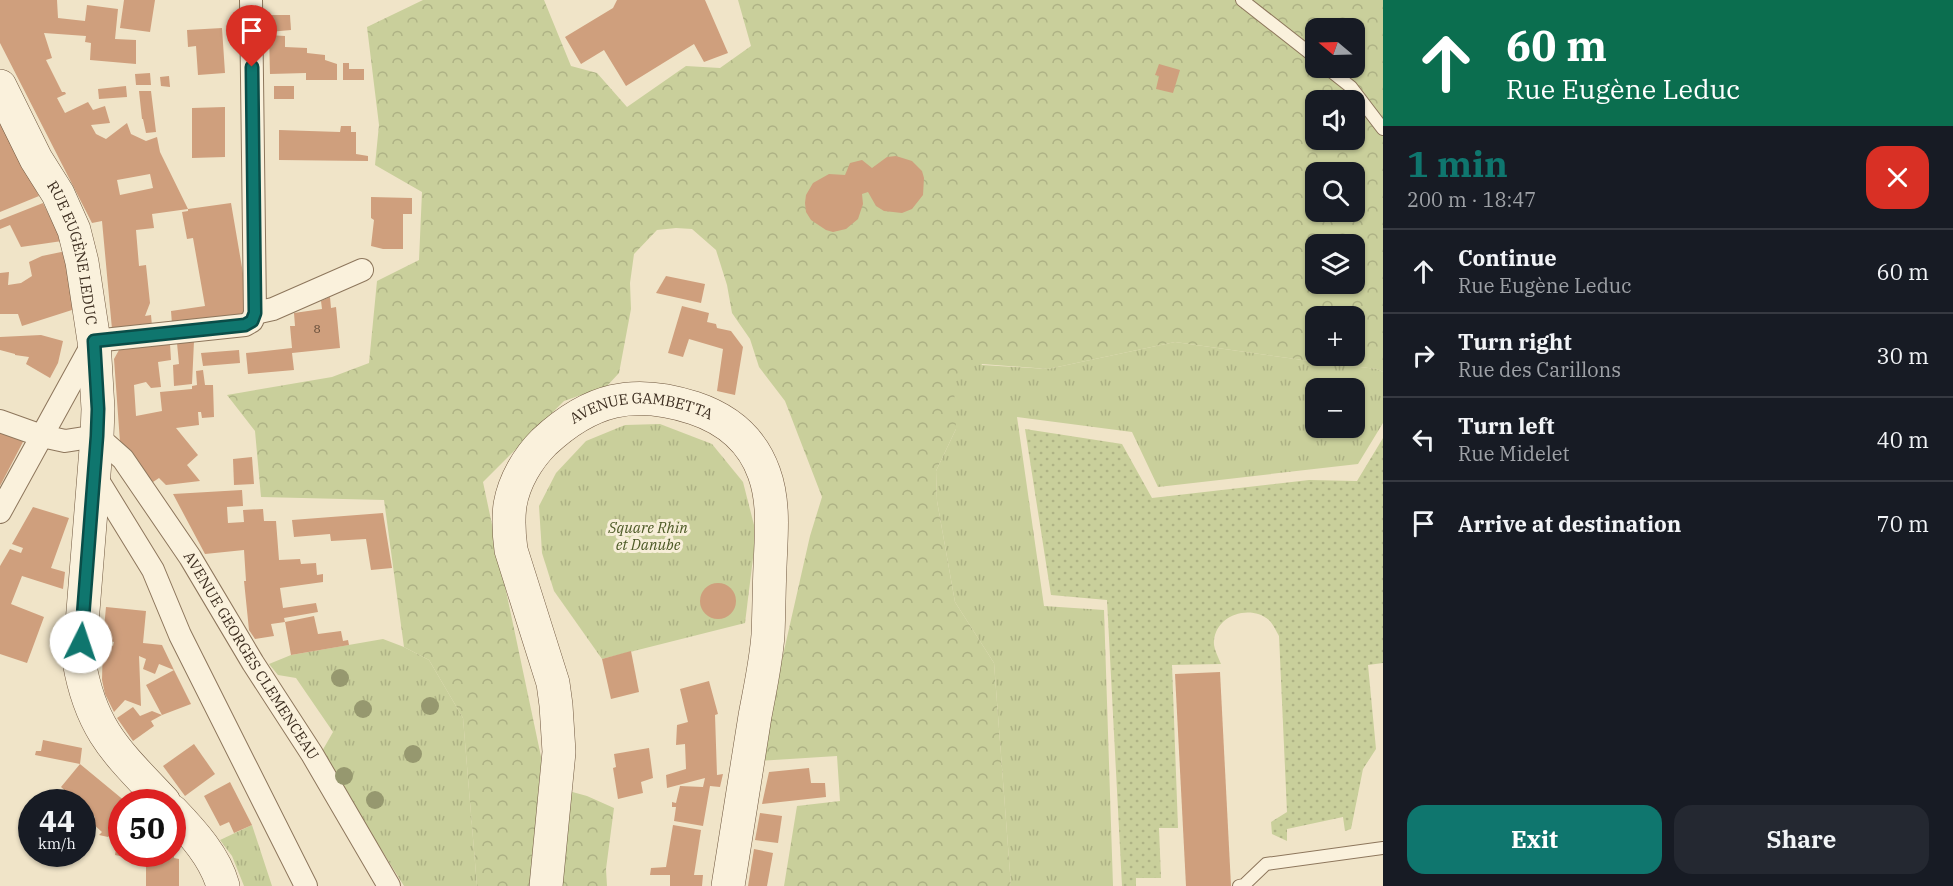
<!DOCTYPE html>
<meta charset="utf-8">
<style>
body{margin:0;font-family:"IBM Plex Serif",serif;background:#242831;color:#f1f3f6;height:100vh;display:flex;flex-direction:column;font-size:22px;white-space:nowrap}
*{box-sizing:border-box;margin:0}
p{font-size:20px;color:#9ea1a6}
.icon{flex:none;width:33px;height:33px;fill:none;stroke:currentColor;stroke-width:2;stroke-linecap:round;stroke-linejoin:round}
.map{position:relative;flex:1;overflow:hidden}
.panel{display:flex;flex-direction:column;background:#171b24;width:570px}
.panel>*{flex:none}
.top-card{background:#0b6e4f;color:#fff;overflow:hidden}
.needle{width:39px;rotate:289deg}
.fabs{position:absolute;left:1305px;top:18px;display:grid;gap:12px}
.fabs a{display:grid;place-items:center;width:60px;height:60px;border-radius:12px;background:#171b24;box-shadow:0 2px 4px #0004;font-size:30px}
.speed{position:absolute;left:18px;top:789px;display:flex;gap:12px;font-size:30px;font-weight:700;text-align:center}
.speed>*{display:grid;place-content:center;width:78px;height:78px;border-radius:50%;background:#171b24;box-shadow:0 2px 4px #0004;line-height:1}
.speed small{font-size:15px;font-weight:400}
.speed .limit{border:9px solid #d22;background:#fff;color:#111}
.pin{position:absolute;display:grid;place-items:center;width:51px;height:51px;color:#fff;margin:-62px -26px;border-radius:50% 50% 50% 0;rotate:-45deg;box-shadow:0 0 6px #0007}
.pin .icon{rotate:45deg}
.me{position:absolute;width:66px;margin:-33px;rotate:4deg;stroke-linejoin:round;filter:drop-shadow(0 0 4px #0008)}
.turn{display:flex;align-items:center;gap:21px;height:126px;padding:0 24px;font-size:27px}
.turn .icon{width:78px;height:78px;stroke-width:2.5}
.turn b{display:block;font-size:42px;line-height:51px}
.round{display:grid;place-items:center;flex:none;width:63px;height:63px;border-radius:18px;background:#242831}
.summary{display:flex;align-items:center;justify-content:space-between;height:102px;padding:0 24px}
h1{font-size:36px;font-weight:800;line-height:45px;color:#0f766e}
.cta{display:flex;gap:12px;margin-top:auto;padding:12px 24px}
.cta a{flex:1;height:69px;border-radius:18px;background:#0f766e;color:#fff;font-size:24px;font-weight:800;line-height:69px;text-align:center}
.cta a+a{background:#242831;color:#f1f3f6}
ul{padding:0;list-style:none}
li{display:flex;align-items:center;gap:18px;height:84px;padding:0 24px;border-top:2px solid #363941}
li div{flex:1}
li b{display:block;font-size:22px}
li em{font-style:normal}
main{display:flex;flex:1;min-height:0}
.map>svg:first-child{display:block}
</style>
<main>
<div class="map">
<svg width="1383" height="886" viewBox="0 0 1383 886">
<defs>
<pattern id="grass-dots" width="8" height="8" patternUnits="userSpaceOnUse" patternTransform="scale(1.5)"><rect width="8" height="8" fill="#c9cf9b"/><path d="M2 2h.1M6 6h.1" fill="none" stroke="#aeb285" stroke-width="1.8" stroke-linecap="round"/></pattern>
<pattern id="forest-crowns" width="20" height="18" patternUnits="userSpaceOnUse" patternTransform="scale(1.5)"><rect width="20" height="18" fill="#c9cf9b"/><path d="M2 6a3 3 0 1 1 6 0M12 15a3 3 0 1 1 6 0" fill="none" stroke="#aeb285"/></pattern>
<pattern id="park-tufts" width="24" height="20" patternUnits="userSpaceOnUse" patternTransform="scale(1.5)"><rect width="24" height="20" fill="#c9cf9b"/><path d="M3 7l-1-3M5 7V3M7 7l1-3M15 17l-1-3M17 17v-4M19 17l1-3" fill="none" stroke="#aeb285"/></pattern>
</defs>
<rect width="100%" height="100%" fill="#f0e4c8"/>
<path fill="url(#grass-dots)" d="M1025,429L1122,444L1152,498L1309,480L1357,481L1383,438V663L1368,665L1376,749L1363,769L1351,829L1345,831L1343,817L1287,829V841L1272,834L1271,822L1287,812L1279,636C1276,631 1273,624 1269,620C1250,604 1216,615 1214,641C1213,648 1219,658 1221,664L1172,665L1178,828H1159L1161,878H1136V886H1122L1107,600L1051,595Z"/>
<path fill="url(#forest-crowns)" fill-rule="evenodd" d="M423,0H544L571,66L597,73L627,107L686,66L720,68L751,46L738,0H1383V372L1377,369L1317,362L1175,342L1048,369L982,364L957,409L956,429L936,471L937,501L955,602L994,663L1011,886H784L797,806L840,801L837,756L759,761L810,536L822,497L785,401L759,367L750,339L732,313L727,285L716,250L692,229L676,228L657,230L634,254L630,283L631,309L619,373L607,386L564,401L483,482L547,785L587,796L614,808L606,869L607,886H477L463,718L429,660L404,647L384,500L261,497L255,431L227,395L332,377L369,363L377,281L419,260L422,192L375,165L379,125L367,27ZM1316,28H1354V68H1316ZM1316,100H1354V140H1316ZM1316,172H1354V212H1316ZM1316,244H1354V284H1316ZM1316,316H1354V356H1316Z"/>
<g fill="url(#park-tufts)" fill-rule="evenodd">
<path d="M1175,342L1317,362L1377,369L1383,372V423L1358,464L1158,487L1132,432L1017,417L1044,606L1104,610L1113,886H1011L994,663L955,602L937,501L936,471L956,429L954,386L958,372L967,364L1048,369ZM1316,388H1354V428H1316Z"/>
<polygon points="660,424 712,444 743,482 754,525 754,550 745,623 602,659 554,591 542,553 539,506 556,473 586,441 625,425"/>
<polygon points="383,639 404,647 429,660 463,718 477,886 404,886 321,753 333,732 296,678 278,675 269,664 291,655"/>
<polygon points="252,825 272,886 244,886 232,856 220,840"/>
</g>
<g fill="#cf9f7d" fill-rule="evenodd">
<path d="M0,0H57L58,18L85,21L87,5L118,9L115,39L136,40V64L90,60L91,43L85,42L86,36L44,33L52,58L46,60L62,92H65L66,94L57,98L65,113L88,102L93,110L105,106L110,123L91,125L96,134L106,139L127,123L131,134L146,141L157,137L160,152L188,209L152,214L154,228L136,230L139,266L146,265L150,303L145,316L151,315L152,326L112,329L102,221L92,223L0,43ZM150,174L153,188L120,195L117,180Z"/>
<polygon points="124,0 155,0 150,32 120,28"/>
<polygon points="617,0 705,0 728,53 704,62 694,44 626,86 604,50 581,64 565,37 613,8"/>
<polygon points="269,15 290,15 291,30 269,32"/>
<polygon points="222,28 225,73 198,75 196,46 188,47 187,30"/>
<polygon points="269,35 285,36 285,47 307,48 307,53 325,55 325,60 337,64 337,80 306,80 306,73 270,74"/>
<polygon points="343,63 349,63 349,69 364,69 364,80 343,80"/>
<polygon points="1159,64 1180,70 1173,93 1156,89 1159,76 1155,75"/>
<polygon points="150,73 151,85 136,85 135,74"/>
<polygon points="169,76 170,87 161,86 160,77"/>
<polygon points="126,86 127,97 99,99 98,89"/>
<rect x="274" y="86" width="20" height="13"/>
<polygon points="139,91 151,91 156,132 146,133 143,119 142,119"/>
<polygon points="225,107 225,157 192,158 192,108"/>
<polygon points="0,122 39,196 0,212"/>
<polygon points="341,126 351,126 351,132 356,132 356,154 368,156 368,161 279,160 279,130 340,132"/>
<polygon points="896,156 912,161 922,171 924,178 923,195 912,209 902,213 884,211 876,206 868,192 862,194 863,204 858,219 846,229 833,232 826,230 811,220 806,212 805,203 806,195 813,183 829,174 845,175 850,163 862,160 872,168 887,157"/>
<polygon points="371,197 412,198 412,214 403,214 403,249 383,249 371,246 374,220 371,218"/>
<polygon points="43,203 62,241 21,247 10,225 0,229 0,220"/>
<polygon points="231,203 245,285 245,318 172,324 171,311 205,306 193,238 187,239 182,212 188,211 188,209"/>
<polygon points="66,251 75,305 72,310 22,326 18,314 0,314 0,273 9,272 8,285 21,283 32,276 29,262 42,256"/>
<polygon points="666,276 705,284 701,303 656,293"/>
<polygon points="330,297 331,308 336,307 340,348 292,353 294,370 248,374 246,353 292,348 290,326 295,326 294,313 322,309 321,301"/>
<polygon points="682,306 709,313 707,322 716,324 717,328 731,331 743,347 735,395 717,391 723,349 689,339 683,357 668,353"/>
<polygon points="41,335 63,341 58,363 50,378 26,364 29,357 15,355 15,354 0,350 0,337"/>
<polygon points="194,341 192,384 174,386 173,365 179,364 177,343"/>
<polygon points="170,344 171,360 158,362 161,387 151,388 146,382 134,385 136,416 162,411 160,392 192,389 192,386 197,385 196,371 203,370 205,385 213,385 214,417 202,418 201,412 198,412 199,425 176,428 198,455 187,465 200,481 166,485 159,478 153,482 120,442 114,359 119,350"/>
<polygon points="239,350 240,363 203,366 201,353"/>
<polygon points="0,431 24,440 0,486"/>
<polygon points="252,457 254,484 234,485 233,459"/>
<polygon points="242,490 243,506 227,507 228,523 244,522 243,510 263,509 264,521 276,521 279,560 300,559 301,564 316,563 317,575 323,574 323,582 280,588 283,608 316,603 318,612 284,618 285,622 271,624 274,636 255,639 249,630 244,581 246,581 244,550 205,554 173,494"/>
<polygon points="33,507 69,518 51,568 65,572 63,589 22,576 11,604 44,617 27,663 0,654 0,566 10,549 21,553 23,548 12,544"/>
<polygon points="383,513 392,568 371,570 366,539 331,541 330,534 294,537 292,520"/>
<circle cx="718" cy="601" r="18"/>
<polygon points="106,607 146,611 143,643 162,645 174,670 191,704 162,715 151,721 154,726 133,741 117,718 133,707 140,716 152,711 162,715 146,685 174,670 159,664 155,674 143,669 146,659 139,656 141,706 125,700 114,712 105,694 102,680 103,642 113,646 114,642 103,639"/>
<polygon points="314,616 318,634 341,631 343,641 348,640 349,645 291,655 285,622"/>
<polygon points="631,651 639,692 611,699 602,659"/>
<polygon points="1220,672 1231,886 1186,886 1175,674"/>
<polygon points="709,681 718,714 715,715 717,775 723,774 720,787 710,786 703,826 674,821 676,807 672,807 672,802 676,803 680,786 703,787 705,778 667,788 666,775 686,769 685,744 676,745 677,725 688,722 680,689"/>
<polygon points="43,740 82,748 80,764 35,755 36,751 41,751"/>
<polygon points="194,744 215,774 185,796 163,766"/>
<polygon points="649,748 653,778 641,782 643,793 618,799 613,768 616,767 614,754"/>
<polygon points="80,764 126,802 122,802 122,854 131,854 130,858 115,855 118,838 112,833 108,837 99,835 102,832 91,822 95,817 82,806 82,802 78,802 61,787"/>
<polygon points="809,768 811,783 825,783 826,797 762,804 769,772"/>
<polygon points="230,782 252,825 234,833 229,822 220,826 204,796"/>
<polygon points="760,813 782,816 778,843 755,840"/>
<polygon points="673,825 701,830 694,875 703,875 702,886 670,886 670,875 650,875 651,868 666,867"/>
<polygon points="754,849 773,853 767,886 748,886"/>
<polygon points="143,854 174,854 174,858 179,859 179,886 146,886 146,860 142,859"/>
</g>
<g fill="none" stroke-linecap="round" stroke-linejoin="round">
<g stroke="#8d765c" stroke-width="14">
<g id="lane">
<polyline points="1242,0 1316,58"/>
<polyline points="1327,68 1351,87 1383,129"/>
<polyline points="1239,886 1244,885 1266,864 1383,848"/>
</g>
</g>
<g stroke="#8d765c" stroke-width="24">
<g id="street">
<polyline points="255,313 273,309 362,270"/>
<path id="s1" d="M0,421L42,436L65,441L97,436L123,459L190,557L253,663L312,754L389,886"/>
<polyline points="94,474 153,570 180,635 306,886"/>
<polyline points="0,512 94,341 245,325 252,321 255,313 251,0"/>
</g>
</g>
<g stroke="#6f573f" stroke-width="34">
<g id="secondary">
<path id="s2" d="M0,86L36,159L58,194L74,230L82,262L94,341L98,409L97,436L79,661C91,731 118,753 164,802"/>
<path d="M172,811C193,833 215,857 223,886"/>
<path id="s3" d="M546,886L559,752L556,705L553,683L511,550C509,535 508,520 510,505C514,481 528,458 544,442C590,399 633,388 694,408C727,419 752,439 764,473C775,503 771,536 770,567C769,590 769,612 768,635C766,662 760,689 755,716C746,773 737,829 728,886"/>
</g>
</g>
<use href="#lane" stroke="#faf1dc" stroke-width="12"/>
<use href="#street" stroke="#faf1dc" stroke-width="22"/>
<use href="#secondary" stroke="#faf1dc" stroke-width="33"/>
</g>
<g fill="#96986f">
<circle cx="340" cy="678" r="9"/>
<circle cx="430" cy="706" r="9"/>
<circle cx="363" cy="709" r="9"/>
<circle cx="413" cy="754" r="9"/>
<circle cx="344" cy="776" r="9"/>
<circle cx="375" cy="800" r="9"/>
</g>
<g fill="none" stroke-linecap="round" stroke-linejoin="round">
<g stroke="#0a4d48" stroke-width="15">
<polyline id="route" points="81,642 97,436 98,409 94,341 245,325 252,321 255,313 252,67"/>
</g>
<use href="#route" stroke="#0f766e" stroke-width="10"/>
</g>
<g text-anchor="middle" stroke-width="6" stroke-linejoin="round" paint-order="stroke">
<g font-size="12" fill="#624a37">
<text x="317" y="333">8</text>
</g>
<g font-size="15" fill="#3d2e20" stroke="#f7eed8">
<text dy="5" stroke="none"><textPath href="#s2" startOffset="184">RUE EUGÈNE LEDUC</textPath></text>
<text dy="5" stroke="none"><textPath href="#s3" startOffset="570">AVENUE GAMBETTA</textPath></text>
<text dy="5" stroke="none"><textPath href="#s1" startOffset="370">AVENUE GEORGES CLEMENCEAU</textPath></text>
</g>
<g font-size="15" font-style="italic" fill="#4d5a26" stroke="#f7eed8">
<text x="648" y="533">Square Rhin<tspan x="648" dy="17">et Danube</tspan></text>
</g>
</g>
</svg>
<div class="fabs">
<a><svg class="needle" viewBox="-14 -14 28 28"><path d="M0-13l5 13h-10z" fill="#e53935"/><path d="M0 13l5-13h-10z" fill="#9ea1a6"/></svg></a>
<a><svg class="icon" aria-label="sound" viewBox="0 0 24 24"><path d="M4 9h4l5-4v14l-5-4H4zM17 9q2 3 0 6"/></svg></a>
<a><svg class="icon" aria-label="search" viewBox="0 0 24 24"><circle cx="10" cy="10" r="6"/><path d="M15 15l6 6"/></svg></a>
<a><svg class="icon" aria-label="layers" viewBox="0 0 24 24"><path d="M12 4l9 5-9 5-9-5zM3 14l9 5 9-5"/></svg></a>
<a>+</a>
<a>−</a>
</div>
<div class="speed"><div>44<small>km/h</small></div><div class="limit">50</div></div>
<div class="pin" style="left:252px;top:67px;background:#d93025"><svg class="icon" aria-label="arrive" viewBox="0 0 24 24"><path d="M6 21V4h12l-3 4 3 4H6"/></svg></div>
<svg class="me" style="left:81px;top:642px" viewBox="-20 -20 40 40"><circle r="19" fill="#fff"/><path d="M0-13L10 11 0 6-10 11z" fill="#0f766e"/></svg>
</div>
<section class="panel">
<div class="top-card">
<div class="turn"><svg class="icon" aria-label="ahead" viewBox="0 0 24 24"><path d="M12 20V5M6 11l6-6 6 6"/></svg><div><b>60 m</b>Rue Eugène Leduc</div></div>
</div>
<div class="summary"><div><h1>1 min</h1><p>200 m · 18:47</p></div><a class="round" style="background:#d93025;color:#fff"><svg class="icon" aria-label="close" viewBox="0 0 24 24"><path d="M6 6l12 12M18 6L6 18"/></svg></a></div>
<ul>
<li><svg class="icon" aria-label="ahead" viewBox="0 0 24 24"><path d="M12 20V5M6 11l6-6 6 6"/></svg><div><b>Continue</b><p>Rue Eugène Leduc</p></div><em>60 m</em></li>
<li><svg class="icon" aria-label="right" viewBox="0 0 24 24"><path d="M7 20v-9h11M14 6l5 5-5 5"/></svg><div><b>Turn right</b><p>Rue des Carillons</p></div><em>30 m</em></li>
<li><svg class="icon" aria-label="left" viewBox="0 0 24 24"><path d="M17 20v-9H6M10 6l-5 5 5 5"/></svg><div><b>Turn left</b><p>Rue Midelet</p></div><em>40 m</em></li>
<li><svg class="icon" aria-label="arrive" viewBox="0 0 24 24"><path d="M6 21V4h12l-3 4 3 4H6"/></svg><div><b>Arrive at destination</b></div><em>70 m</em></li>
</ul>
<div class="cta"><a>Exit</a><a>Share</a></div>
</section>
</main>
